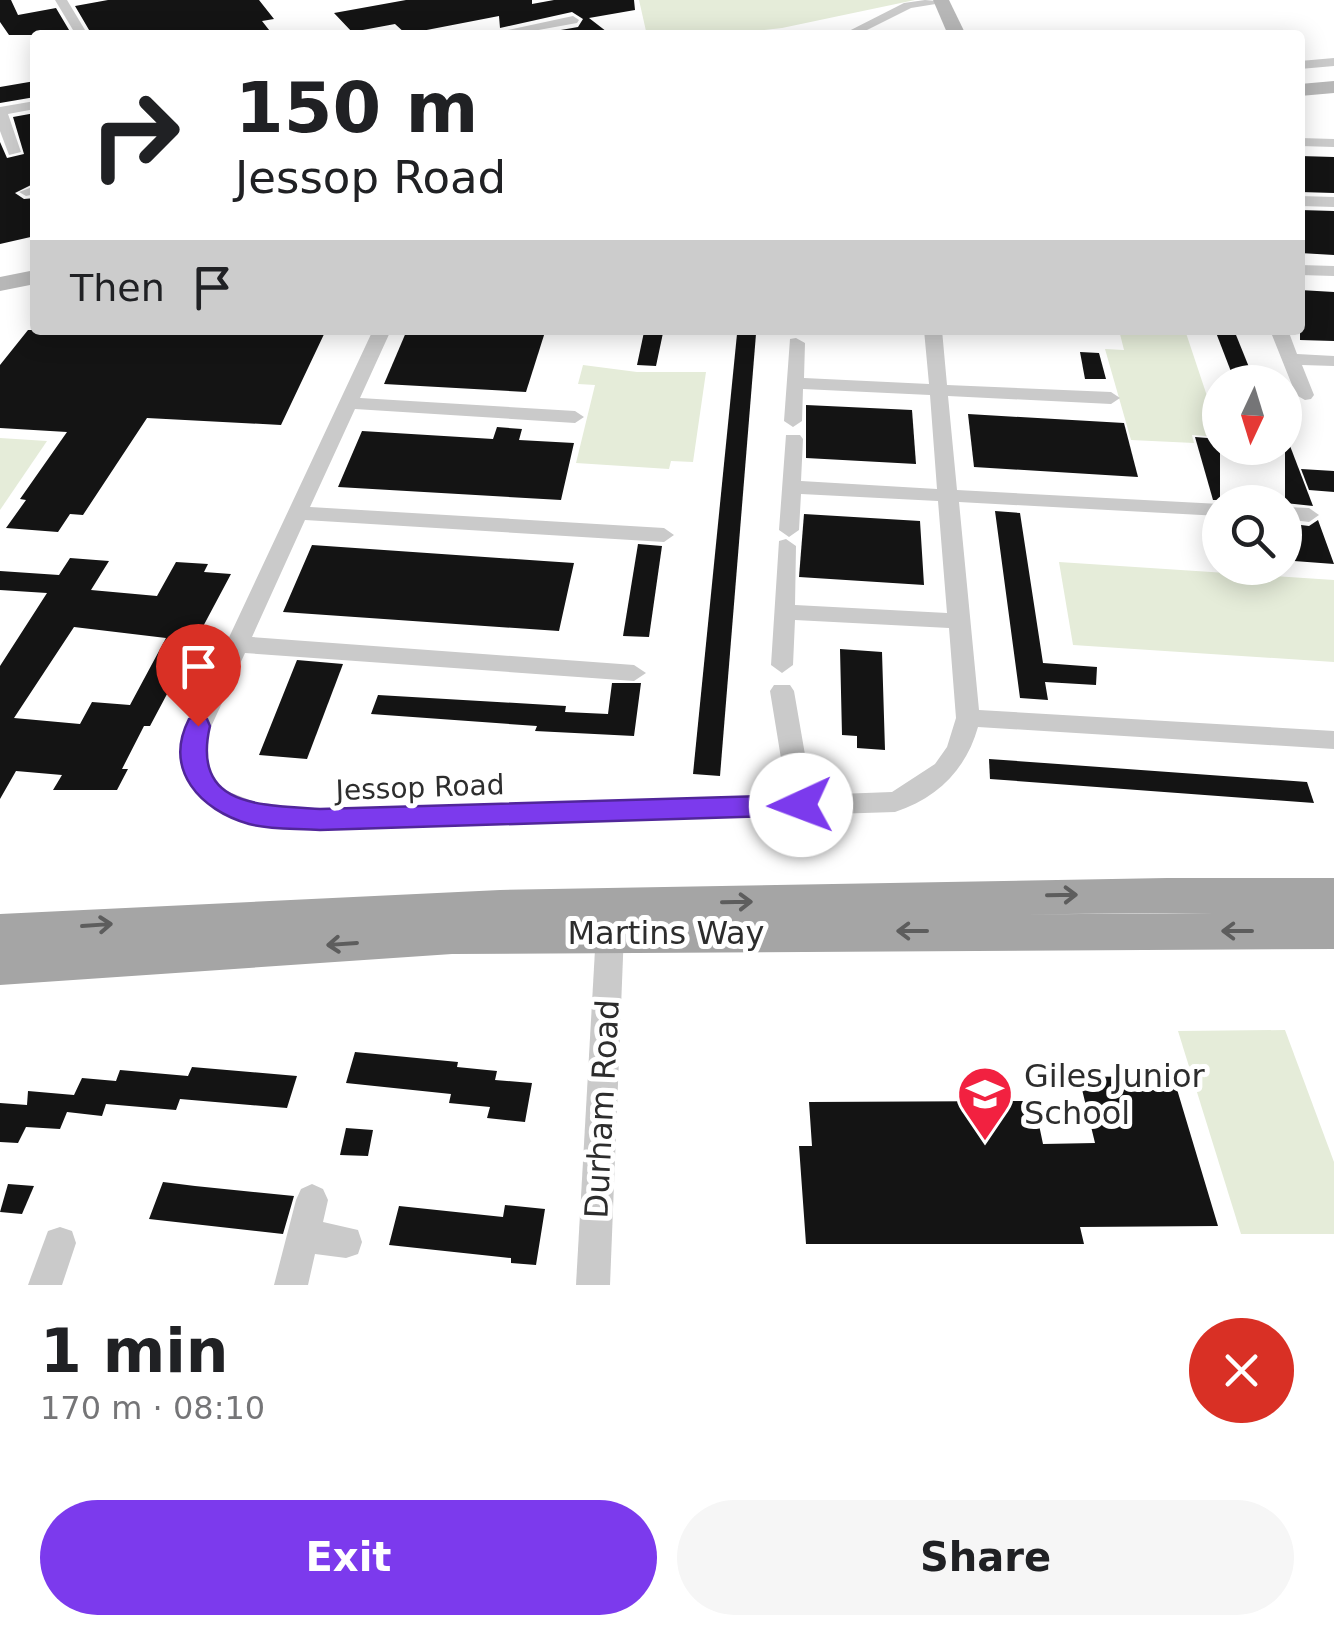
<!DOCTYPE html>
<meta charset="utf-8">
<style>
body{margin:0;font-family:"DejaVu Sans",sans-serif;background:#f6f6f6;color:#202124;height:100vh;display:flex;flex-direction:column;font-size:38px;white-space:nowrap}
*{box-sizing:border-box;margin:0}
p{font-size:32px;color:#757577}
.icon{flex:none;width:55px;height:55px;fill:none;stroke:currentColor;stroke-width:2;stroke-linecap:round;stroke-linejoin:round}
.map{position:relative;height:1285px;overflow:hidden}
.sheet{display:flex;flex-direction:column;background:#fff;flex:1}
.sheet>*{flex:none}
.top-card{position:absolute;left:30px;top:30px;width:1275px;height:305px;border-radius:10px;box-shadow:0 5px 25px #0003;background:#fff;color:#202124;overflow:hidden}
.needle{width:65px;rotate:184deg}
.tools{position:absolute;left:1202px;top:365px;display:grid;gap:20px}
.tools a{display:grid;place-items:center;width:100px;height:100px;border-radius:50%;background:#fff;box-shadow:0 5px 25px #0003;font-size:50px}
.pin{position:absolute;display:grid;place-items:center;width:85px;height:85px;color:#fff;margin:-102px -42px;border-radius:50% 50% 50% 0;rotate:-45deg;box-shadow:0 0 10px #0007}
.pin .icon{rotate:45deg}
.me{position:absolute;width:110px;margin:-55px;rotate:268deg;stroke-linejoin:round;filter:drop-shadow(0 0 8px #0008)}
.turn{display:flex;align-items:center;gap:35px;height:210px;padding:0 40px;font-size:45px}
.turn .icon{width:130px;height:130px;stroke-width:2.5}
.turn b{display:block;font-size:70px;line-height:85px}
.then{display:flex;align-items:center;height:95px;padding:0 40px;background:#0003;gap:20px;font-size:38px}
.round{display:grid;place-items:center;flex:none;width:105px;height:105px;border-radius:52px;background:#f6f6f6}
.headline{display:flex;align-items:center;justify-content:space-between;height:170px;padding:0 40px}
h1{font-size:60px;font-weight:800;line-height:75px}
.cta{display:flex;gap:20px;margin-top:auto;padding:20px 40px}
.cta a{flex:1;height:115px;border-radius:60px;background:#7c3aed;color:#fff;font-size:40px;font-weight:800;line-height:115px;text-align:center}
.cta a+a{background:#f6f6f6;color:#202124}
.map>svg:first-child{display:block}
</style>
<div class="map">
<svg width="1334" height="1285" viewBox="0 0 1334 1285">
<rect width="100%" height="100%" fill="#fff"/>
<g fill="#e5ecd9">
<polygon points="639,0 915,0 782,28 719,35 714,30 646,31"/>
<polygon points="1119,330 1185,330 1208,399 1220,400 1220,437 1192,435 1194,443 1131,440 1105,349 1124,350"/>
<polygon points="583,365 637,372 706,372 693,462 671,461 669,469 576,463 595,385 578,384"/>
<polygon points="0,438 47,441 0,510"/>
<polygon points="1059,562 1334,580 1334,662 1073,645"/>
<polygon points="1285,1030 1334,1162 1334,1234 1241,1234 1178,1031"/>
</g>
<g fill="#141414" fill-rule="evenodd">
<polygon points="0,0 11,0 18,15 56,8 72,35 9,35 0,22"/>
<polygon points="108,0 259,0 274,19 262,21 273,35 92,35 75,6"/>
<polygon points="406,0 532,0 532,4 554,0 634,0 635,10 589,18 611,35 532,35 578,27 583,19 572,12 500,28 499,16 406,34 395,24 352,32 334,13"/>
<polygon points="35,81 35,97 0,103 0,87"/>
<polygon points="35,113 35,183 15,193 24,199 35,198 35,236 0,244 0,142 7,158 24,154 13,117"/>
<polygon points="1300,156 1334,157 1334,193 1300,192"/>
<polygon points="1300,210 1334,211 1334,255 1300,253"/>
<polygon points="1300,290 1334,292 1334,341 1300,340"/>
<polygon points="28,330 326,330 281,425 147,418 83,515 70,514 58,532 6,528 26,500 20,499 67,432 0,428 0,365"/>
<polygon points="407,330 544,330 545,332 526,392 384,384"/>
<polygon points="1215,330 1234,330 1255,382 1235,382"/>
<polygon points="644,332 663,333 656,366 637,365"/>
<polygon points="737,334 756,334 720,776 693,774"/>
<polygon points="1080,352 1099,353 1106,379 1085,379"/>
<polygon points="806,405 912,410 916,464 806,458"/>
<polygon points="968,414 1124,423 1138,477 974,467"/>
<polygon points="497,427 522,429 519,440 574,443 561,500 338,487 362,431 493,439"/>
<polygon points="1195,437 1220,439 1220,500 1213,500"/>
<polygon points="1285,438 1287,438 1313,506 1285,503"/>
<polygon points="1301,469 1334,471 1334,492 1309,490"/>
<polygon points="995,511 1020,513 1043,663 1097,667 1096,685 1045,682 1048,700 1020,698"/>
<polygon points="804,514 920,521 924,585 799,577"/>
<polygon points="1318,520 1334,564 1294,561 1285,523 1309,526"/>
<polygon points="638,544 662,546 649,637 623,636"/>
<polygon points="312,545 544,561 574,563 559,631 283,612"/>
<path d="M70,558L109,561L91,590L157,596L176,562L208,564L204,572L231,574L150,726H144L122,769H128L117,790H53L62,775L16,771L0,799V666L47,593L0,590V571L59,575ZM74,627L166,638L130,705L92,702L80,724L14,718Z"/>
<polygon points="840,649 882,652 885,750 857,748 857,736 842,735"/>
<polygon points="297,660 343,664 307,759 259,755"/>
<polygon points="612,683 641,683 634,736 535,731 537,726 371,714 378,695 566,706 565,712 608,714"/>
<polygon points="989,759 1307,782 1314,803 990,779"/>
<polygon points="355,1052 458,1062 457,1067 497,1071 495,1080 532,1083 525,1122 487,1118 490,1107 449,1103 451,1094 346,1083"/>
<polygon points="192,1067 297,1076 287,1108 180,1099 176,1110 106,1104 102,1116 67,1112 60,1129 26,1127 18,1143 0,1142 0,1103 27,1105 28,1091 74,1095 82,1078 116,1081 120,1070 188,1076"/>
<polygon points="1173,1076 1218,1226 1080,1227 1084,1244 806,1244 799,1146 812,1146 809,1102 1034,1101 1043,1144 1095,1143 1079,1077"/>
<polygon points="346,1128 373,1130 368,1156 340,1155"/>
<polygon points="163,1182 195,1186 294,1196 283,1234 149,1219"/>
<polygon points="8,1184 34,1186 22,1214 0,1212"/>
<polygon points="505,1205 545,1209 536,1265 511,1263 511,1258 389,1245 399,1206 503,1217"/>
</g>
<g fill="none" stroke-linecap="round" stroke-linejoin="round">
<g fill="#cacaca" fill-rule="evenodd">
<polygon points="55,0 67,0 88,35 76,35"/>
<polygon points="925,0 948,2 911,8 857,35 841,35 904,3"/>
<polygon points="573,16 579,20 577,23 511,35 485,35"/>
<polygon points="1334,58 1334,66 1300,69 1300,61"/>
<polygon points="35,101 35,109 8,114 21,152 9,155 0,131 0,107"/>
<polygon points="1300,138 1334,139 1334,147 1300,146"/>
<polygon points="35,186 35,194 26,196 19,192"/>
<polygon points="1300,196 1334,197 1334,207 1300,206"/>
<polygon points="1300,265 1334,266 1334,276 1300,275"/>
<path d="M373,330H391L360,398L575,411L584,417L575,423L355,409L310,507L664,528L674,535L664,542L305,520L252,637L634,665L646,673L634,681L245,653L204,742L205,766L211,778L224,790L255,802L320,810L787,795L770,691L774,685H790L794,691L812,795L892,792L935,764L947,747L956,718L949,628L795,620L793,665L782,673L771,665L779,541L786,539L796,546L795,605L947,613L938,501L801,494L799,530L789,537L779,530L786,435H800L803,439L801,481L937,489L930,395L803,389L802,421L793,427L784,421L790,339L796,338L805,343L804,378L929,384L924,330H942L947,385L1111,392L1120,398L1111,404L948,396L957,490L1220,504V516L959,502L979,710L1334,731V749L978,727C966,770 937,798 895,812L320,830C256,825 182,822 180,742Z"/>
<polygon points="1033,330 1052,330 1043,335"/>
<polygon points="1270,330 1288,330 1297,354 1334,356 1334,366 1302,365 1314,395 1311,399 1305,400 1296,395"/>
<polygon points="1285,507 1309,508 1319,515 1309,522 1285,519"/>
<polygon points="610,920 620,924 624,932 610,1285 576,1285 596,932 600,924"/>
<polygon points="312,1184 323,1189 328,1200 323,1222 358,1230 362,1242 358,1254 346,1258 315,1254 308,1285 274,1285 296,1200 301,1189"/>
<polygon points="60,1227 72,1231 76,1243 62,1285 28,1285 48,1231"/>
</g>
<g fill="#b7b7b7" fill-rule="evenodd">
<polygon points="933,0 949,0 966,35 948,35"/>
<polygon points="1334,81 1334,93 1300,96 1300,84"/>
<polygon points="35,270 35,284 0,291 0,277"/>
</g>
<path fill="#a5a5a5" fill-rule="evenodd" d="M1167,878H1334V949L452,954L0,985V914L500,890ZM1167,913H1215L960,915Z"/>
</g>
<defs><path id="oneway-shaft" d="M-6 0H5M1.5-3L5.5 0L1.5 3" fill="none" stroke-width="1.6" stroke-linecap="round" stroke-linejoin="round" transform="scale(2.5)"/></defs>
<g stroke="#5d5d5d">
<use href="#oneway-shaft" transform="translate(1062 895) rotate(-1)"/>
<use href="#oneway-shaft" transform="translate(737 902) rotate(-1)"/>
<use href="#oneway-shaft" transform="translate(97 925) rotate(-4)"/>
<use href="#oneway-shaft" transform="translate(912 931) rotate(180)"/>
<use href="#oneway-shaft" transform="translate(1237 931) rotate(180)"/>
<use href="#oneway-shaft" transform="translate(342 944) rotate(176)"/>
</g>
<path fill="#7c3aed" stroke="#51269a" stroke-width="2.5" d="M198,716L207,719L210,726C191,807 259,805 320,809L801,795L810,798L814,805L810,812L801,815L320,830C297,828 271,830 249,824C200,810 163,770 189,719Z"/>
<defs>
<g id="school-pin" transform="scale(2.875)"><path d="M0 17L-7.5 6A9.5 9.5 0 1 1 7.5 6Z" fill="#f22140" stroke="#fff"/><path d="M0-5L7-2L0 1L-7-2ZM-4 1L0 2.5L4 1V4Q0 6-4 4Z" fill="#fff"/></g>
</defs>
<g fill-rule="evenodd">
<use href="#school-pin" x="985" y="1094"/>
</g>
<g text-anchor="middle" stroke-width="10" stroke-linejoin="round" paint-order="stroke">
<g font-size="28" fill="#2d2d2d" stroke="#fff">
<text transform="translate(420 787) rotate(-2)" y="10">Jessop Road</text>
</g>
<g font-size="32" fill="#2d2d2d" stroke="#fff">
<text x="666" y="944">Martins Way</text>
<text transform="translate(602 1109) rotate(-87)" y="11">Durham Road</text>
</g>
<g font-size="32" fill="#2d2d2d" stroke="#fff" text-anchor="start">
<text x="1024" y="1087">Giles Junior<tspan x="1024" dy="37">School</tspan></text>
</g>
</g>
</svg>
<div class="tools">
<a><svg class="needle" viewBox="-14 -14 28 28"><path d="M0-13l5 13h-10z" fill="#e53935"/><path d="M0 13l5-13h-10z" fill="#757577"/></svg></a>
<a><svg class="icon" aria-label="search" viewBox="0 0 24 24"><circle cx="10" cy="10" r="6"/><path d="M15 15l6 6"/></svg></a>
</div>
<div class="pin" style="left:198px;top:726px;background:#d93025"><svg class="icon" aria-label="arrive" viewBox="0 0 24 24"><path d="M6 21V4h12l-3 4 3 4H6"/></svg></div>
<svg class="me" style="left:801px;top:805px" viewBox="-20 -20 40 40"><circle r="19" fill="#fff"/><path d="M0-13L10 11 0 6-10 11z" fill="#7c3aed"/></svg>
<div class="top-card">
<div class="turn"><svg class="icon" aria-label="right" viewBox="0 0 24 24"><path d="M7 20v-9h11M14 6l5 5-5 5"/></svg><div><b>150 m</b>Jessop Road</div></div>
<div class="then">Then<svg class="icon" aria-label="arrive" viewBox="0 0 24 24"><path d="M6 21V4h12l-3 4 3 4H6"/></svg></div>
</div>
</div>
<section class="sheet">
<div class="headline"><div><h1>1 min</h1><p>170 m · 08:10</p></div><a class="round" style="background:#d93025;color:#fff"><svg class="icon" aria-label="close" viewBox="0 0 24 24"><path d="M6 6l12 12M18 6L6 18"/></svg></a></div>
<div class="cta"><a>Exit</a><a>Share</a></div>
</section>
